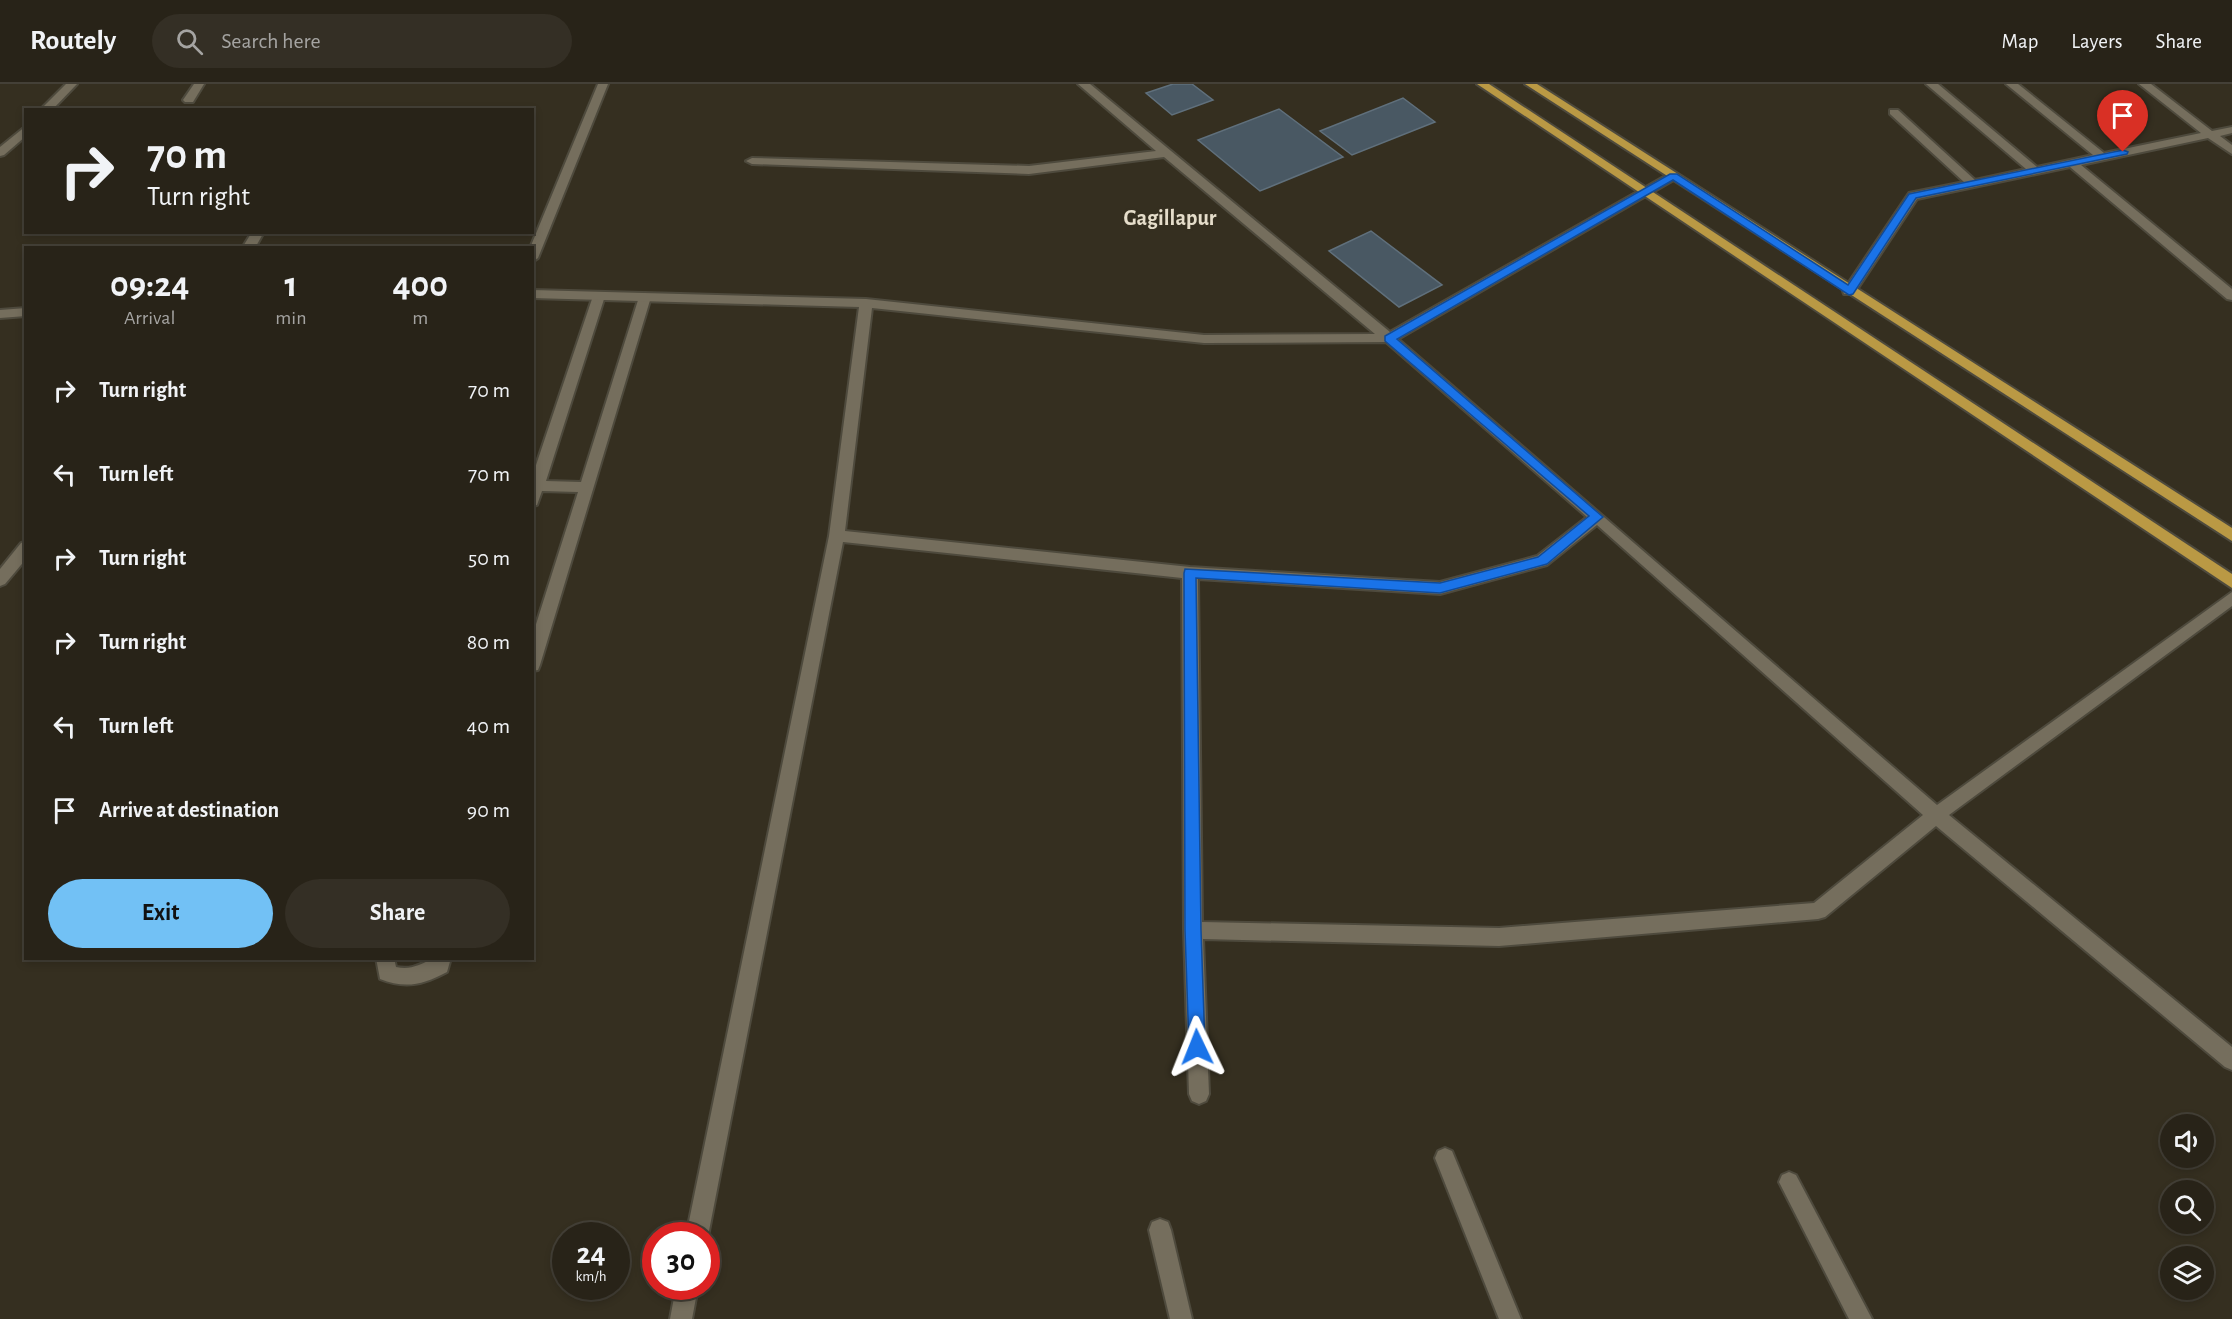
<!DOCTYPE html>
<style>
body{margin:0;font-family:"Alegreya Sans",sans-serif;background:#342f25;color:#f1f3f6;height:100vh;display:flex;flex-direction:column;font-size:22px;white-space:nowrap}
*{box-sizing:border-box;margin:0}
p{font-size:20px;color:#a5a4a2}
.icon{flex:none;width:33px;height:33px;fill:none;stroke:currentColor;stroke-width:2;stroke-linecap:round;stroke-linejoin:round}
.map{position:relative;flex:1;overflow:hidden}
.panel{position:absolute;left:24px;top:162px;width:510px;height:714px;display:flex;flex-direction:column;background:#282318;border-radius:0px;box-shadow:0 3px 9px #0003,0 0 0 2px #444037}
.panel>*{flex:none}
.guide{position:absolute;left:24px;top:24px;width:510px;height:126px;border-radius:0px;box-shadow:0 3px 9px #0003,0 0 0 2px #444037;background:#282318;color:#f1f3f6;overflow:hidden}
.tools{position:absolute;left:2160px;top:1030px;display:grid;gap:12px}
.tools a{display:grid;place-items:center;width:54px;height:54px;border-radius:50%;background:#282318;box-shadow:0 3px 9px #0003,0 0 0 2px #444037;font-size:30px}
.speed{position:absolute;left:552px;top:1138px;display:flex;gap:12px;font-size:30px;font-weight:700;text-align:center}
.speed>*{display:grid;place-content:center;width:78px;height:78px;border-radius:50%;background:#282318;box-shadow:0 3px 9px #0003,0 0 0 2px #444037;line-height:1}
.speed small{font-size:15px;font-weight:400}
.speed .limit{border:9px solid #d22;background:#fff;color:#111}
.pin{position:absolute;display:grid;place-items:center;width:51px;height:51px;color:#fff;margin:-62px -26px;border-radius:50% 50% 50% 0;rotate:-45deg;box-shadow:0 0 6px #0007}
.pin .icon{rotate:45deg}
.me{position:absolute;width:66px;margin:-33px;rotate:358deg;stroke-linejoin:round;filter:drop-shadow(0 0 4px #0008)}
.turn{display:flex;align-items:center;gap:21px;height:126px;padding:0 24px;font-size:27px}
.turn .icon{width:78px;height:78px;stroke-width:2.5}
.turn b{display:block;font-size:42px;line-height:51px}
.eta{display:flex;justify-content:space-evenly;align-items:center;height:102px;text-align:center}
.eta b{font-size:36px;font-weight:700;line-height:42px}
.cta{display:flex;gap:12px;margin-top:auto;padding:12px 24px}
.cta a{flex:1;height:69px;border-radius:36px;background:#72c1f5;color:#111;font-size:24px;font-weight:700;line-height:69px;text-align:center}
.cta a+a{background:#342f25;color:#f1f3f6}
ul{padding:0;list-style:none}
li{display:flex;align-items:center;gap:18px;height:84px;padding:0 24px}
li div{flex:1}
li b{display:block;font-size:22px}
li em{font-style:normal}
header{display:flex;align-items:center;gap:36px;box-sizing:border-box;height:84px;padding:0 30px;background:#282318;border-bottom:2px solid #444037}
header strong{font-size:28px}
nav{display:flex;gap:33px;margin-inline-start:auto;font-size:21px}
.search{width:420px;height:54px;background:#342f25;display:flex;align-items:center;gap:15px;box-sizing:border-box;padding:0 21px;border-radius:33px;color:#a5a4a2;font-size:22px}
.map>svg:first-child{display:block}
</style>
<header>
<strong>Routely</strong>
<div class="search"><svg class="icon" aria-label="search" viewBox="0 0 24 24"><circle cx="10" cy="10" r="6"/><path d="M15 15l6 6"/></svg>Search here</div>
<nav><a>Map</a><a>Layers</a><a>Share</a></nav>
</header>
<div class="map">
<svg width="2232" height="1235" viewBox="0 0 2232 1235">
<rect width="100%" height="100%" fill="#352f20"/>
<g fill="#495863" stroke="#60707c" stroke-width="1.5">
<polygon points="1173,0 1192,0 1213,16 1172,31 1146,9"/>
<polygon points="1403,14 1435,38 1352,71 1320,47"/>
<polygon points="1279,25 1343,73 1260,107 1198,56"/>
<polygon points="1371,147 1442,201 1399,223 1329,167"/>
</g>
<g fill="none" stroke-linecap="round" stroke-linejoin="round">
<g stroke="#4e4a3d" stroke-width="4">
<g id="service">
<polygon points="599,208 605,212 546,397 581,398 639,213 645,209 651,213 540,581 538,586 532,587 532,553 578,408 542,407 537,421 532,422 532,393 593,212"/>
<path d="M376,874H394L396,883C411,886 419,881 432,875C437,873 446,874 451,874L447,888C423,901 405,905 380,895Z"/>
</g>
</g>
<g stroke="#4e4a3d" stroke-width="4">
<g id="minor">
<polygon points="66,0 77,0 52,26 40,26"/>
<polygon points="194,0 204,0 193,18 185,18 183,16"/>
<polygon points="598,0 608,0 538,174 532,178 532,164 530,164"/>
<path d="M1078,0H1090L1390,248L1669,90H1677V94L1398,255L1937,721L2232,508V522L1949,731L2232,963V986L2225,983L1936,742L1825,833L1818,835L1499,862L1203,855L1209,1010L1206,1017L1199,1020L1192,1017L1189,1010L1184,846L1182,494L843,458L708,1152L706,1155V1152H686L829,452L859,223L532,214V206L866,215L1204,251L1375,250L1164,73L1029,90L752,80L746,77L752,74L1029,82L1156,67ZM872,224L1204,259L1386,258L1587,433L1537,472L1440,498L1190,483L845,447ZM1597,441L1923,731L1814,819L1499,844L1202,838L1198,495L1440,510L1547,481Z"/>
<polygon points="1926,0 1938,0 2037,83 2093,71 2006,0 2018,0 2104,69 2201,49 2139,0 2151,0 2212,47 2232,43 2232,49 2220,52 2232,61 2232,70 2208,54 2081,81 2232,205 2232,216 2227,215 2070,83 1917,115 1854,210 1844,210 1843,207 1909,109 1964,98 1890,30 1890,26 1898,26 1975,96 2026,85"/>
<polygon points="26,42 26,52 4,71 0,72 0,63"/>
<polygon points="252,148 264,148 255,164 242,164"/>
<polygon points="26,224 26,232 0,234 0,226"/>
<polygon points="26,457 26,475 5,500 0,502 0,485 21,459"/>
<polygon points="1445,1064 1452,1067 1521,1235 1499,1235 1435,1074 1438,1067"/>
<polygon points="1789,1088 1796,1091 1872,1235 1849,1235 1779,1098 1782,1091"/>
<polygon points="1160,1135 1168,1138 1171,1146 1192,1235 1170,1235 1149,1146 1152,1138"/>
<polygon points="676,1203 698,1203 692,1235 670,1235"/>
</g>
</g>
<g stroke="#4e4a3d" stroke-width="4">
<g id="trunk">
<polygon points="1477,0 1489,0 2232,490 2232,504"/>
<polygon points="1525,0 1537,0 2232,444 2232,457"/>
</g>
</g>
<use href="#service" fill="#756e5d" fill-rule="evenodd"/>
<use href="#minor" fill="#756e5d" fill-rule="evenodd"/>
<use href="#trunk" fill="#ba9944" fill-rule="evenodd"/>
</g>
<polygon fill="#1a73e8" stroke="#114b97" stroke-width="1.5" points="2123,66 2128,68 2127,70 1916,114 1853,210 1849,211 1673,96 1397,255 1603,433 1547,480 1440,509 1196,494 1201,846 1205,963 1203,969 1197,971 1191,969 1189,963 1185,846 1184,489 1185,485 1440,499 1538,473 1589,432 1385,257 1385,252 1670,90 1677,90 1848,201 1909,110"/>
<g text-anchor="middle" stroke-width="4.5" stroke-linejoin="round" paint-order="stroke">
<g font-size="22" font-weight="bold" fill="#e5ddca" stroke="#352f20">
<text x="1170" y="141">Gagillapur</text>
</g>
</g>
</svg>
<div class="tools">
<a><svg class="icon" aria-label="sound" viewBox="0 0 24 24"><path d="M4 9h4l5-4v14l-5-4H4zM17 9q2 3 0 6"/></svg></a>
<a><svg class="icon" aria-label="search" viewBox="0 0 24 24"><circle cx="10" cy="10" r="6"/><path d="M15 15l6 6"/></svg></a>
<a><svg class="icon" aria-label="layers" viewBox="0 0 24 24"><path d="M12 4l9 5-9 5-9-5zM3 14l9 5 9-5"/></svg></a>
</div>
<div class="speed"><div>24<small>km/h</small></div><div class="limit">30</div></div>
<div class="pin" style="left:2123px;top:68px;background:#d93025"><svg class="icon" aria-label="arrive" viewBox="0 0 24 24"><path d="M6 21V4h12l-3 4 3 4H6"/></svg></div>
<svg class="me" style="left:1197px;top:963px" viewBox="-20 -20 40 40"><path d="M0-17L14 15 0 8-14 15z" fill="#1a73e8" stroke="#fff" stroke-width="4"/></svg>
<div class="guide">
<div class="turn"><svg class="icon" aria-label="right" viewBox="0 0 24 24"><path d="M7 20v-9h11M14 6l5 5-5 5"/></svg><div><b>70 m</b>Turn right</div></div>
</div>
<section class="panel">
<div class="eta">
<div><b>09:24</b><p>Arrival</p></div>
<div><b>1</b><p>min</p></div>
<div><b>400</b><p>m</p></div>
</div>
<ul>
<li><svg class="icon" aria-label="right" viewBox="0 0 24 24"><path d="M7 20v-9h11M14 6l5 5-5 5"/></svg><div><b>Turn right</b></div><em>70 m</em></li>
<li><svg class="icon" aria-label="left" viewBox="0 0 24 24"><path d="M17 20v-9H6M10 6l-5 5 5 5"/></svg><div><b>Turn left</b></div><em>70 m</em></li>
<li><svg class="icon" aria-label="right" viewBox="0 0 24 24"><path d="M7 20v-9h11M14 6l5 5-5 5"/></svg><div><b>Turn right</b></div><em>50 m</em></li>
<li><svg class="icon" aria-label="right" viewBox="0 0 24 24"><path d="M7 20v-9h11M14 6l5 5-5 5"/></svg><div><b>Turn right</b></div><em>80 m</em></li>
<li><svg class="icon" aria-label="left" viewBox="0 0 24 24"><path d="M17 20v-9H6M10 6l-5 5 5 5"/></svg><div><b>Turn left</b></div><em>40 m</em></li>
<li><svg class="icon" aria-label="arrive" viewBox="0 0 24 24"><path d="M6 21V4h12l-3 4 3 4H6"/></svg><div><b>Arrive at destination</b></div><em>90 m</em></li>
</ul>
<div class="cta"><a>Exit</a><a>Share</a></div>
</section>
</div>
